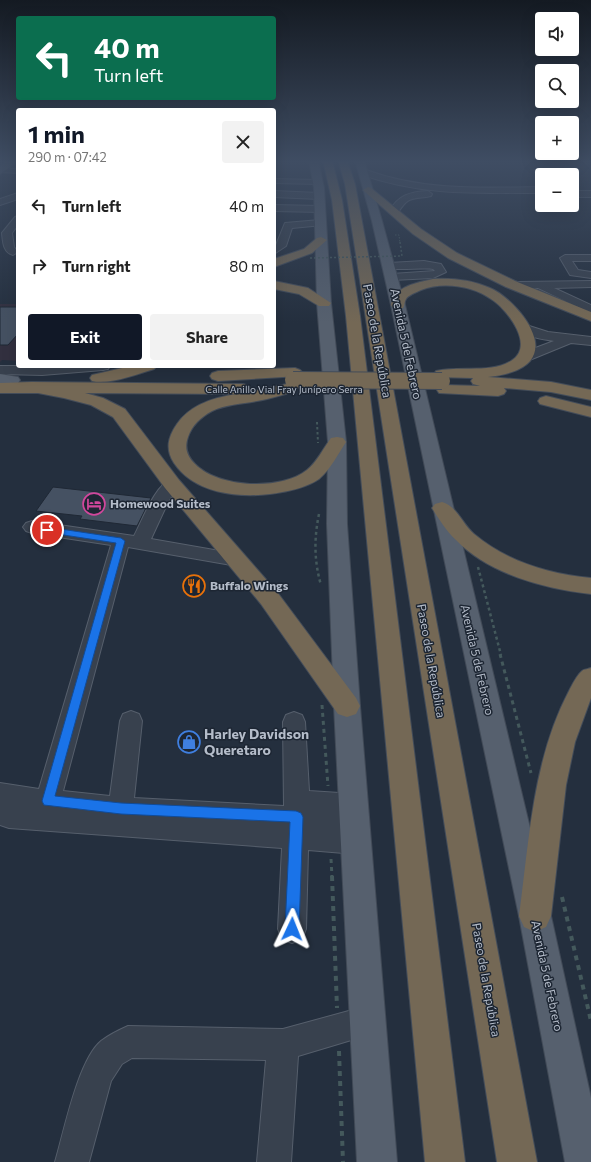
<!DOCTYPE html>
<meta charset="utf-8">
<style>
body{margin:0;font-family:Commissioner,sans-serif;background:#f2f2f2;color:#222;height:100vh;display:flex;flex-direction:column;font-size:15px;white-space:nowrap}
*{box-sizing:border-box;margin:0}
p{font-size:13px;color:#767676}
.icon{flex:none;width:22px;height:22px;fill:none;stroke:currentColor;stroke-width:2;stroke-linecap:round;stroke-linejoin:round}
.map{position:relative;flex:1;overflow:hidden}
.sheet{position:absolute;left:16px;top:108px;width:260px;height:260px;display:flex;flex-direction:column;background:#fff;border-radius:4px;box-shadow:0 4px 16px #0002}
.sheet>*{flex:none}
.guide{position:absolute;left:16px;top:16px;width:260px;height:84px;border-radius:4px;box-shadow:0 4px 16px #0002;background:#0b6e4f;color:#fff;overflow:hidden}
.tools{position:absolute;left:535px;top:12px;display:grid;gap:8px}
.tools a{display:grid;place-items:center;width:44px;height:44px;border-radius:4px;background:#fff;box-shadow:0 4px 16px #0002;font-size:20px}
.pin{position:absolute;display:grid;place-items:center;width:34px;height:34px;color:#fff;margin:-17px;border:2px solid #fff;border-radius:50%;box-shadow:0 1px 4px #0007}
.me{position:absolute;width:44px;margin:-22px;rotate:2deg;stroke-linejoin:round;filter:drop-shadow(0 0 3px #0008)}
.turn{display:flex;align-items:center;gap:14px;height:84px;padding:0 12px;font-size:18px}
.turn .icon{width:52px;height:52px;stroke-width:2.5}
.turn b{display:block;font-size:28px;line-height:34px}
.round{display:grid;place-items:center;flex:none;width:42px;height:42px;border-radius:4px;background:#f2f2f2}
.summary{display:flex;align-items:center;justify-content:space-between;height:68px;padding:0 12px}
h1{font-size:24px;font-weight:700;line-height:30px;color:#111827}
.cta{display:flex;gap:8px;margin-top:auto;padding:8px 12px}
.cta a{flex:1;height:46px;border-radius:4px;background:#111827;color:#fff;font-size:16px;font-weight:700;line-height:46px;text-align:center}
.cta a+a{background:#f2f2f2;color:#222}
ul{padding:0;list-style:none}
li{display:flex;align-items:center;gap:12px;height:60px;padding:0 12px}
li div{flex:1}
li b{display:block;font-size:15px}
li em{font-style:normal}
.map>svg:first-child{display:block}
</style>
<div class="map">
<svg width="591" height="1162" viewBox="0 0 591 1162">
<rect width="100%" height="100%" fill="#242f3e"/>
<polygon fill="#32303f" points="0,304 18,304 18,361 2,360 0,362"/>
<g fill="#455162" stroke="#1f2835">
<polygon points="0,307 18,307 18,334 8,345 0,345"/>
<polygon points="53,487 151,498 137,526 80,519 82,516 36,511"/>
</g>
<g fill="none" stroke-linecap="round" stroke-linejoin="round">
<g stroke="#565f6c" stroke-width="2">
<g id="minor">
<polygon points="0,168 18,169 18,173 0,172"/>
<path d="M360,170H366C423,191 482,188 542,187V193C478,193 421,196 360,174Z"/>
<polygon points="274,179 318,180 322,182 318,184 274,183"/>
<polygon points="274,191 319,193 323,196 319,199 274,197"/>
<path d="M428,191L432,194L431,196C411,200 409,195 397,214L394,215L389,212C398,195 410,192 428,191Z"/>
<rect x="572" y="191" width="19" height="6"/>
<polygon points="18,193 18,199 0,205 0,199"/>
<polygon points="274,205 320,206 325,209 320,212 274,211"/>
<path d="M18,216V225L12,233L14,247L18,252L13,255C3,252 3,242 2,233L15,217Z"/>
<polygon points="320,220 325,223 323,225 292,228 286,246 274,254 274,246 276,245 285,223"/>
<polygon points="565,255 591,255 591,261 572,261 578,270 591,272 591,278 570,275 560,258"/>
<path d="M424,261L441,264L446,272L433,278L392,280L387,277L392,274L435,271L433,269C423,267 389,272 384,266L389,263Z"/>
<polygon points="591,281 591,287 554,288 591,305 591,313 538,288 518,288 512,285 518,282"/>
<path d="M523,324L548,332L591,337V345L571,343L532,359H522L521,356L522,353L554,341C543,339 524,337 517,328L519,325Z"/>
<polygon points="0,366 110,366 108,369 103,370 42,375 0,374"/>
<path d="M172,479L178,480L180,484L169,500L151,539L237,554L244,556L246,560L244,564L237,566L128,547L63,791L110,796L120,721L123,714L131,711L139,714L142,721L134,798L284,806L283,722L286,715L294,712L302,715L305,722L309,791L355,794L364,798L368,806L364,813L369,822L363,831L369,841L365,850L356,854L308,850L306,929L302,939L292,943L282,939L278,929L282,848L9,828L0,825V783L39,789L111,545L32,533L26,531L23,527L26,523L32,521L134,536C142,521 156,483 172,479Z"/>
<path d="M367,1006L378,1010L382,1021L378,1032L298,1056L291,1162H257L266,1060L132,1058L122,1064L111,1081L89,1162H55C64,1132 78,1060 101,1041C109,1035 119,1030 128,1026L283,1029Z"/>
</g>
</g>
<g stroke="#414a57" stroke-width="2">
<g id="major">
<polygon points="8,160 18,161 0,174 0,166"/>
<polygon points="309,160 318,160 324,188 331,303 346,442 347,524 360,706 397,1162 357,1162 334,706 327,524 328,442 317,303 314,188"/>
<polygon points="355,160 364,160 382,221 405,305 551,916 591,1098 591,1162 565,1162 519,916 391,305 372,221"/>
<polygon points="0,374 18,377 20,380 18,383 0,384"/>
</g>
</g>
<g stroke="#434c59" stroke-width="2">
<g id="highway">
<polygon points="323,160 332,160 342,200 360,316 465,1162 425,1162 346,316 332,200"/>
<polygon points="338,160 347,160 355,184 537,1162 497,1162 345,184"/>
<polygon points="368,187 371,188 421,229 457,253 515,281 591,312 591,321 506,287 448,258 413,234 365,192 363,190"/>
<polygon points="321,237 327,240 312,253 274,267 274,259 304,249 317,238"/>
<path d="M433,279C453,278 472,280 490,288C510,296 550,338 530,361C520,372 503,375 488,377L551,382L591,390V400L551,392L504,388L506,391L504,394L498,396L439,393L437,390L439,387L445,385L480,386L473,384L471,381L473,378L436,377L434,374L436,371C461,365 489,374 511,361C536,346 507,309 491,299C473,286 443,281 421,290C417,292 408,295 406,299C404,302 405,305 403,308H393L391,305C394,286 417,283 433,279Z"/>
<polygon points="274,281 308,288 331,303 329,306 319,306 299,294 274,289"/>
<path d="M131,366H157L154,369C138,374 109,385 92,381L90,378L92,375Z"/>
<polygon points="295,368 300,370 303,373 300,376 218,381 212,379 210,376 212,373 218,371"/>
<path d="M32,382L243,384L249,386L251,389L249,392L287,384L293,386L295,389L293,392C281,395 269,399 257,401C242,404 226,404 212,411C201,417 192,425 188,437C184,448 187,456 195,464C218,488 281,491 307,470C317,462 323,449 331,438L337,437L343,438L346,442C338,454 331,469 319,479C306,488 286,492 270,494C237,498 194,493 174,463C165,449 168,437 177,424C191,404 215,397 238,394L85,393L103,398L125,409L179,480L277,592L356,698L360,706L356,714L347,717L338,714L261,604L165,488L113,417L91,405L64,398L38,393H0V383Z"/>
<polygon points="546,396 591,407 591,417 540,404 538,401 540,398"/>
<path d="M442,502C456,505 463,525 474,534C506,561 549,574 591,578V594C545,589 489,574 456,540C446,531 439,519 432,508L435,504Z"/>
<path d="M591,668V698L575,742L566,785L551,916L546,927L535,932L524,927L519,916C529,841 533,759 569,691C572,685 577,675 582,671C584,669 589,669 591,668Z"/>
</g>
</g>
<polyline stroke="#44595c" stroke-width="1" stroke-dasharray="1.5 1.5" stroke-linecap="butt" points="395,235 399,235 400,243"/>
<polyline stroke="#44595c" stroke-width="1.5" stroke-dasharray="2 2" stroke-linecap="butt" points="400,242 402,256"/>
<polyline stroke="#44595c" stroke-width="2" stroke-dasharray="2.5 2.5" stroke-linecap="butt" points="317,422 318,443"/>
<g stroke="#44595c" stroke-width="2.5" stroke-dasharray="3 3" stroke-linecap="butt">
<path d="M319,514C314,538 314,561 321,585"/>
<polyline points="478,567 501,655"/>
</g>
<g stroke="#44595c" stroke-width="3" stroke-dasharray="4 4" stroke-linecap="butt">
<polyline points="500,654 531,773"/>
<polyline points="322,705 328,786"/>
<polyline points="331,859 332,877"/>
</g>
<g stroke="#44595c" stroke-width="4" stroke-dasharray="5 5" stroke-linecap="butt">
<polyline points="332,876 337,1008"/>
<polyline points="562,897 591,1021"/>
<polyline points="339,1051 343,1162"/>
</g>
<use href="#minor" fill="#38414e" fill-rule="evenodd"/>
<use href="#major" fill="#56606e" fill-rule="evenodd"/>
<use href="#highway" fill="#746855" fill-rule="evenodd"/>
<g stroke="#434c59" stroke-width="18" stroke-linecap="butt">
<polyline id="highway-bridge" points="293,380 442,381"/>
</g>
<polyline stroke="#44595c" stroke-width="1.5" stroke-dasharray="2 2" stroke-linecap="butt" points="310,258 402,256"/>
<use href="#highway-bridge" stroke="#746855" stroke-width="16"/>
</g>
<linearGradient id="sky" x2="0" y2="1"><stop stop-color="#141a22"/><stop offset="0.5" stop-color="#3f4d63"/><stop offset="1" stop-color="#3f4d63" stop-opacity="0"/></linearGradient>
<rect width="591" height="323" fill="url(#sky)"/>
<polygon fill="#1a73e8" stroke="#114b97" points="47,527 121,538 125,541 55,796 121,803 296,811 301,813 303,817 299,929 297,934 292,936 287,934 285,929 290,822 121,814 44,805 42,801 116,543 44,532 44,528"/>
<defs>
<g id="hotel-ring" transform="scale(1.15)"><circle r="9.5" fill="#1d2633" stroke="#d1479c" stroke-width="1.5"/><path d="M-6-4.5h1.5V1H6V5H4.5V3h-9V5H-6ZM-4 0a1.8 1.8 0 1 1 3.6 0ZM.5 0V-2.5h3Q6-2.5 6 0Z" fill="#d1479c"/></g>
<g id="restaurant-ring" transform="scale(1.15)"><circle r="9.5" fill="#1d2633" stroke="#e8710a" stroke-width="1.5"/><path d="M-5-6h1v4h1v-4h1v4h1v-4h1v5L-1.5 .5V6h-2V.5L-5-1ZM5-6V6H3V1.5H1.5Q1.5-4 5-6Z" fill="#e8710a"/></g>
<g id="shop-ring" transform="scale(1.15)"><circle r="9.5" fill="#1d2633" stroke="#3f7fe0" stroke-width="1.5"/><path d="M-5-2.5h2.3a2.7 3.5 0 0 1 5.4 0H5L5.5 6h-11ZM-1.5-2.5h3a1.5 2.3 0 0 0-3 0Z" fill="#3f7fe0"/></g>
</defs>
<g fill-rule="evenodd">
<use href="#hotel-ring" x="94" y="504"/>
<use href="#restaurant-ring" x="194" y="586"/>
<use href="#shop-ring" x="189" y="742"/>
</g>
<g text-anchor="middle" stroke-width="3" stroke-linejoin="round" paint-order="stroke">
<g font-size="10" fill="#b4bcc9" stroke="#1d2633">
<text x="284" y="393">Calle Anillo Vial Fray Junípero Serra</text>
</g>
<g font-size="12" fill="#b4bcc9" stroke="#1d2633">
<text transform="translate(377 341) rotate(80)" y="4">Paseo de la República</text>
<text transform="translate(406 344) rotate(78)" y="4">Avenida 5 de Febrero</text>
<text transform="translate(477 660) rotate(77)" y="4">Avenida 5 de Febrero</text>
<text transform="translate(431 661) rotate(80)" y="4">Paseo de la República</text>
<text transform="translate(547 976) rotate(78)" y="4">Avenida 5 de Febrero</text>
<text transform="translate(486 980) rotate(80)" y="4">Paseo de la República</text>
</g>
<g font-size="12" font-weight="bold" fill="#b4bcc9" stroke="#1d2633" text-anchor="start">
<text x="110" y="508">Homewood Suites</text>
<text x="210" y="590">Buffalo Wings</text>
</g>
<g font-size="14" font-weight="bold" fill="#b4bcc9" stroke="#1d2633" text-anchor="start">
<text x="204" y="739">Harley Davidson<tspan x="204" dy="16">Queretaro</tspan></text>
</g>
</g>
</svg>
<div class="tools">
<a><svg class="icon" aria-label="sound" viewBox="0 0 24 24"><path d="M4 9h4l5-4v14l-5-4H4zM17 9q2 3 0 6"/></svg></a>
<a><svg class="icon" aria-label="search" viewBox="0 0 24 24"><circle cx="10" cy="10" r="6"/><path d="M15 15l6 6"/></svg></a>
<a>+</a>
<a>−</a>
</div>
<div class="pin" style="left:47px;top:530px;background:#d93025"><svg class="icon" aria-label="arrive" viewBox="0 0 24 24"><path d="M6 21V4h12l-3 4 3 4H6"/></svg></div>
<svg class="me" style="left:292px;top:929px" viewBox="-20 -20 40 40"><path d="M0-17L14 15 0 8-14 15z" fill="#1a73e8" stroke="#fff" stroke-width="4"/></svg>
<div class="guide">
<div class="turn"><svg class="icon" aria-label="left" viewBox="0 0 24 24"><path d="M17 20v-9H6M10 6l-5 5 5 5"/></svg><div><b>40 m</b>Turn left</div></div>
</div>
<section class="sheet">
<div class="summary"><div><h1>1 min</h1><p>290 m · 07:42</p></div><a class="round"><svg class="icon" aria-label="close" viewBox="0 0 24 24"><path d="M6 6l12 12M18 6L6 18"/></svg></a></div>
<ul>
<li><svg class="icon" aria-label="left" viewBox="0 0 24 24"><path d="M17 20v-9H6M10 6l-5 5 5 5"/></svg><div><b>Turn left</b></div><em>40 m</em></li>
<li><svg class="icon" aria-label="right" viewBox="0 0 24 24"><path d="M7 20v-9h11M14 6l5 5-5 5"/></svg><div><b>Turn right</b></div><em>80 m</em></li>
</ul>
<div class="cta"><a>Exit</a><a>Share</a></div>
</section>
</div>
